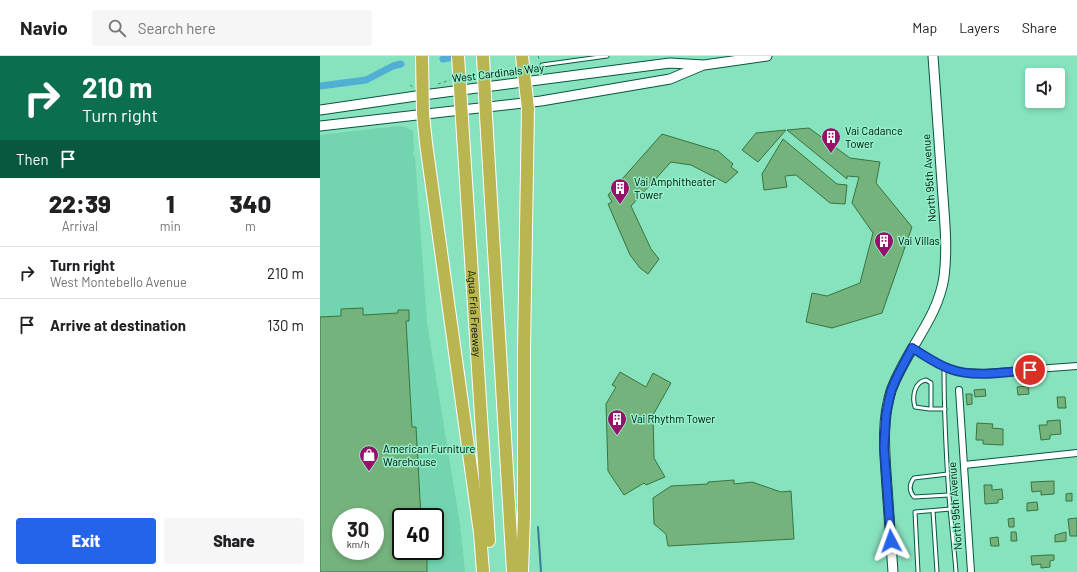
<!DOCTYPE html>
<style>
body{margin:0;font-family:Barlow,sans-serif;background:#f6f6f6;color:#202124;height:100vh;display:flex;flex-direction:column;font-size:15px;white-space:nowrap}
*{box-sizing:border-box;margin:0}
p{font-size:13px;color:#757577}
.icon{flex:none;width:22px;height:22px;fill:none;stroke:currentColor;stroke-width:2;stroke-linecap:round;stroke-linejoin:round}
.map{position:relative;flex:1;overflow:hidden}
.side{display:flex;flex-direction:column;background:#fff;width:320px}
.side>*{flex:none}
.guide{background:#0b6e4f;color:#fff;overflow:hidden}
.buttons{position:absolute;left:705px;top:12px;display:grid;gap:8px}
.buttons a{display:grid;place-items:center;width:40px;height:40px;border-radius:4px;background:#fff;box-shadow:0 2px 6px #0003;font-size:20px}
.speed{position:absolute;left:12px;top:452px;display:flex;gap:8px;font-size:20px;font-weight:700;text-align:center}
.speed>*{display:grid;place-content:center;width:52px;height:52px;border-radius:50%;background:#fff;box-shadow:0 2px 6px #0003;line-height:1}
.speed small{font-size:10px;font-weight:400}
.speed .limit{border:2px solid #111;border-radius:6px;background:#fff;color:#111}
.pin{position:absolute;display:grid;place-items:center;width:34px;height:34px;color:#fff;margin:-17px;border:2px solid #fff;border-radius:50%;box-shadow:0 1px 4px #0007}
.me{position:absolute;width:44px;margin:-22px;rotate:356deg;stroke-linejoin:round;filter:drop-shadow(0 0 3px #0008)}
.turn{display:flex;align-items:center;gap:14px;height:84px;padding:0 16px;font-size:18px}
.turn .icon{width:52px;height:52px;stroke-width:2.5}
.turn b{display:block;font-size:28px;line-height:34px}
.then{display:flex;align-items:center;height:38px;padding:0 16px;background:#0003;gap:8px;font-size:15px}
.eta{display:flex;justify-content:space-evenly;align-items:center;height:68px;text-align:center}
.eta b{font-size:24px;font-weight:800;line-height:28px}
.primary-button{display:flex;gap:8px;margin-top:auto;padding:8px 16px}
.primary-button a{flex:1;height:46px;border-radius:4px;background:#2563eb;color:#fff;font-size:16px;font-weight:800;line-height:46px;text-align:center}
.primary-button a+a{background:#f6f6f6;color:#202124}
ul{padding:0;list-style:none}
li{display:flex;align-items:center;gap:12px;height:52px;padding:0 16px;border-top:1px solid #e0e0e0}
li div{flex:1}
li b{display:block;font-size:15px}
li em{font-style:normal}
header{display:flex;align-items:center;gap:24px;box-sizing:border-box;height:56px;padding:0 20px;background:#fff;border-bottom:1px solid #e0e0e0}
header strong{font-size:19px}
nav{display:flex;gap:22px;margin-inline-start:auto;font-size:14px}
.search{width:280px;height:36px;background:#f6f6f6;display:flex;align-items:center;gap:10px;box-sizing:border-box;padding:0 14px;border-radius:4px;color:#757577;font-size:15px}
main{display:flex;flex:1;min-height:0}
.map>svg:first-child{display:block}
</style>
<header>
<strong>Navio</strong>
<div class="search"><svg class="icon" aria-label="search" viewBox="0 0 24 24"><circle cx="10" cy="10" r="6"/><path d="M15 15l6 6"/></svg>Search here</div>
<nav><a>Map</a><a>Layers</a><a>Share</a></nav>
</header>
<main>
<section class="side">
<div class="guide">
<div class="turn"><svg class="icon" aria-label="right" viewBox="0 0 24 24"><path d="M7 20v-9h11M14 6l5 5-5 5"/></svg><div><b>210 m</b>Turn right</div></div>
<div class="then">Then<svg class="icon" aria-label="arrive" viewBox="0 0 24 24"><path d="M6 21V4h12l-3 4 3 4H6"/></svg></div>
</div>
<div class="eta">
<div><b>22:39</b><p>Arrival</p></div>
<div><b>1</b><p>min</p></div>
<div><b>340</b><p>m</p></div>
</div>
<ul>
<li><svg class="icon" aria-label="right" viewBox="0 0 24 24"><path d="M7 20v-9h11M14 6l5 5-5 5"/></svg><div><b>Turn right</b><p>West Montebello Avenue</p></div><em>210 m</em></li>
<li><svg class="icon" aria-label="arrive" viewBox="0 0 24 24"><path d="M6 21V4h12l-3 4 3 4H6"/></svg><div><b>Arrive at destination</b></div><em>130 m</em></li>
</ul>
<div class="primary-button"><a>Exit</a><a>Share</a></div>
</section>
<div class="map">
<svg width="757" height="516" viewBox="0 0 757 516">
<rect width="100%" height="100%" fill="#87e2be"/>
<path fill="#72d5af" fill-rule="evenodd" d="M78,70L86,71L93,75L94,95L92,96L95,101L107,267L140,468L145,516H0V79ZM21,461H55V495H21ZM81,461H115V495H81Z"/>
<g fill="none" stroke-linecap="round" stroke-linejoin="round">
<polyline stroke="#398097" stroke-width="2" points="218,471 221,516"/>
<g stroke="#51afd4" stroke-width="7">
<polyline points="123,3 140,0"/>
<polyline points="0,30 46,24 73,10 81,8"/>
</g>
</g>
<g fill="#75b37c" stroke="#387441" fill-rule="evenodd">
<polygon points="489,72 530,102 560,106 556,127 592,171 562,257 512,272 486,266 492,237 507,240 540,227 553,177 532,147 539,121 527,120 527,123 467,74"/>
<polygon points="466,74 438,106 422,94 436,77"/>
<polygon points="342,78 398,95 413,108 411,111 418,116 406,127 371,109 351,106 311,150 331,193 339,203 328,218 320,212 310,199 288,148 292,146 288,139"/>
<polygon points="463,83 517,128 527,129 525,148 510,147 476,119 465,120 467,131 444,134 442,118"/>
<path d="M43,252V259L78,257V254H89V265H86L92,371H96L101,461H81V495H103V503H107V516H0V261L21,260V253ZM21,461H55V495H21Z"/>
<polygon points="300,316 326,331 333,317 351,327 333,359 334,402 345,421 326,429 324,427 304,439 288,415 286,348 296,331 292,329"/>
<polygon points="708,330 709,338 698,339 697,331"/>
<polygon points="665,333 666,340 655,341 654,334"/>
<polygon points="646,338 652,338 652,348 647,349"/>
<polygon points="737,341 745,341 746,352 738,352"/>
<polygon points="740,364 741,378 730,379 730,383 721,384 719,369 727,369 727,365"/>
<polygon points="657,367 673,368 672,372 683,373 683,389 663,388 663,384 656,384"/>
<polygon points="414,424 414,428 432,426 461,436 471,435 474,483 348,490 346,478 334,468 333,442 351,430 388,428 388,426"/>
<polygon points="734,425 734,438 721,439 721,435 712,436 711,426"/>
<polygon points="664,429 672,429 672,434 682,433 683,443 678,444 678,447 665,448"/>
<polygon points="752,437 752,445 746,445 746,438"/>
<polygon points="717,446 718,454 707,455 707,447"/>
<polygon points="694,462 694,471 689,471 688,463"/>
<polygon points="757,462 757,480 750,480 748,463"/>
<polygon points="691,476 696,476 697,485 691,485"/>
<polygon points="746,476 746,485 735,486 735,479"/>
<polygon points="678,481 679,490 671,490 670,482"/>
<polygon points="729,499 734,499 734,504 730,505 730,511 721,512 721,508 712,509 711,500"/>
</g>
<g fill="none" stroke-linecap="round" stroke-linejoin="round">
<g stroke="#055740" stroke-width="5">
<g id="lane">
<polyline points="222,9 287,0"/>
<path d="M624,311C624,354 626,397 629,440C631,465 634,490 636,516"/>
<path d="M611,353V327L606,324C594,326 592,341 595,351L609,353H625"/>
<path d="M628,418L594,422C589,428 589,435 594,441L629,439"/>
<polyline points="613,455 617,516"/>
<polyline points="598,516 595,456 631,453"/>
</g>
</g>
<g stroke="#055740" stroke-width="8">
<g id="street">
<polyline points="592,292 624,311 641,316 663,317 757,310"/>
<polyline points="639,334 651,516"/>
<polyline points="644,409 757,397"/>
</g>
</g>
<g stroke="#055740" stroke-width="11">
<g id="secondary">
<polyline points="0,54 103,39 350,7 384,9 447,0"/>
<polyline points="0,70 221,45 350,23 381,10"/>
<path d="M573,516C571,488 569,460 567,431C565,399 561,367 571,335C585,295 618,263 624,221C628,190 624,158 622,127C619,85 616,42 613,0"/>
</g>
</g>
<g stroke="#fff" stroke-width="14">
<g id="highway">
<polyline points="102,0 103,58 106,87 160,477 163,516"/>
<polyline points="202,0 208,53 204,294 204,459 202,516"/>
<polyline points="166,60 193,516"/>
<path id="s1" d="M142,63L169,485"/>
</g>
</g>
<g stroke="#4d8970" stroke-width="1" stroke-dasharray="3 3" stroke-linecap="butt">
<polyline points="218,0 220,6"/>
<polyline points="173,19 189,20"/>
<polyline points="149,21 155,20"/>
<polyline points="118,28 130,24"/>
<polyline points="90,29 93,31"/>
</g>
<use href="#lane" stroke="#fff" stroke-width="3"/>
<use href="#street" stroke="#fff" stroke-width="6"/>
<use href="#secondary" stroke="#fff" stroke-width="9"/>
<use href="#highway" stroke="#b9b550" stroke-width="12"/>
<g stroke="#fff" stroke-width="14" stroke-linecap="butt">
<g id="highway-bridge">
<polyline points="138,0 142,63"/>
<polyline points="163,0 166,60"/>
</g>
</g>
<use href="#highway-bridge" stroke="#b9b550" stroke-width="12"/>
</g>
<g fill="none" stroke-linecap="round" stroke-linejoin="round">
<g stroke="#184099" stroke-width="10">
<path id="route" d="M571,485L564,391L566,358L571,335L576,323L592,292C604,299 616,308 630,313C654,322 685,316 710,314"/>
</g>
<use href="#route" stroke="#2563eb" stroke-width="7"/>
</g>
<defs>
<g id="building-pin" transform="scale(1)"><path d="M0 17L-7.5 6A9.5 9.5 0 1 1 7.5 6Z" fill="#961169" stroke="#94efcb"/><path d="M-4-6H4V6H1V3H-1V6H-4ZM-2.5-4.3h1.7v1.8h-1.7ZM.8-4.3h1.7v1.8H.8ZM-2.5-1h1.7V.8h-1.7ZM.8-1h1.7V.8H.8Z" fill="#fff"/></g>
<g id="shop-pin" transform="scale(1)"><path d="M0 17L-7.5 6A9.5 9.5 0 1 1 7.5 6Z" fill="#961169" stroke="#94efcb"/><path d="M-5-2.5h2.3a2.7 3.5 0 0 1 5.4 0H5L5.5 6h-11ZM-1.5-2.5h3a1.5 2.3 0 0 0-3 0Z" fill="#fff"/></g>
</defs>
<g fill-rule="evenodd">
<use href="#building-pin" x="511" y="81"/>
<use href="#building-pin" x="300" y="132"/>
<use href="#building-pin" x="564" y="185"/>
<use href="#building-pin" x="297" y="363"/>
<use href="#shop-pin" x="49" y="399"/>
</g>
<g text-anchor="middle" stroke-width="3" stroke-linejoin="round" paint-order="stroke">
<g font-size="11" fill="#001108" stroke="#94efcb">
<text transform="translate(178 17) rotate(-7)" y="4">West Cardinals Way</text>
<text transform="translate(609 122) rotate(-94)" y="4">North 95th Avenue</text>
<text dy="4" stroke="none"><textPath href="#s1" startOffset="195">Agua Fria Freeway</textPath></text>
<text transform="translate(635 450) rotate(-94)" y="4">North 95th Avenue</text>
</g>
<g font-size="11" fill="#001108" stroke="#94efcb" text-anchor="start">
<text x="525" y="79">Vai Cadance<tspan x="525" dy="13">Tower</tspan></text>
<text x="314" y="130">Vai Amphitheater<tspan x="314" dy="13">Tower</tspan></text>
<text x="578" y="189">Vai Villas</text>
<text x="311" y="367">Vai Rhythm Tower</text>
<text x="63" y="397">American Furniture<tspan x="63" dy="13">Warehouse</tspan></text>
</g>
</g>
</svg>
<div class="buttons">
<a><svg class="icon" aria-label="sound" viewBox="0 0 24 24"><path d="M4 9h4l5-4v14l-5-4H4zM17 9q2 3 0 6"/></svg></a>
</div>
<div class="speed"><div>30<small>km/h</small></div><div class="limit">40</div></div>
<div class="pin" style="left:710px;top:314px;background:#d93025"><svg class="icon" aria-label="arrive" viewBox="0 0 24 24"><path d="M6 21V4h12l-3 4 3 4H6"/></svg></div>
<svg class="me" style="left:571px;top:485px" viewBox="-20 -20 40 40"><path d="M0-17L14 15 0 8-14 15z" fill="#2563eb" stroke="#fff" stroke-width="4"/></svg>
</div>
</main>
